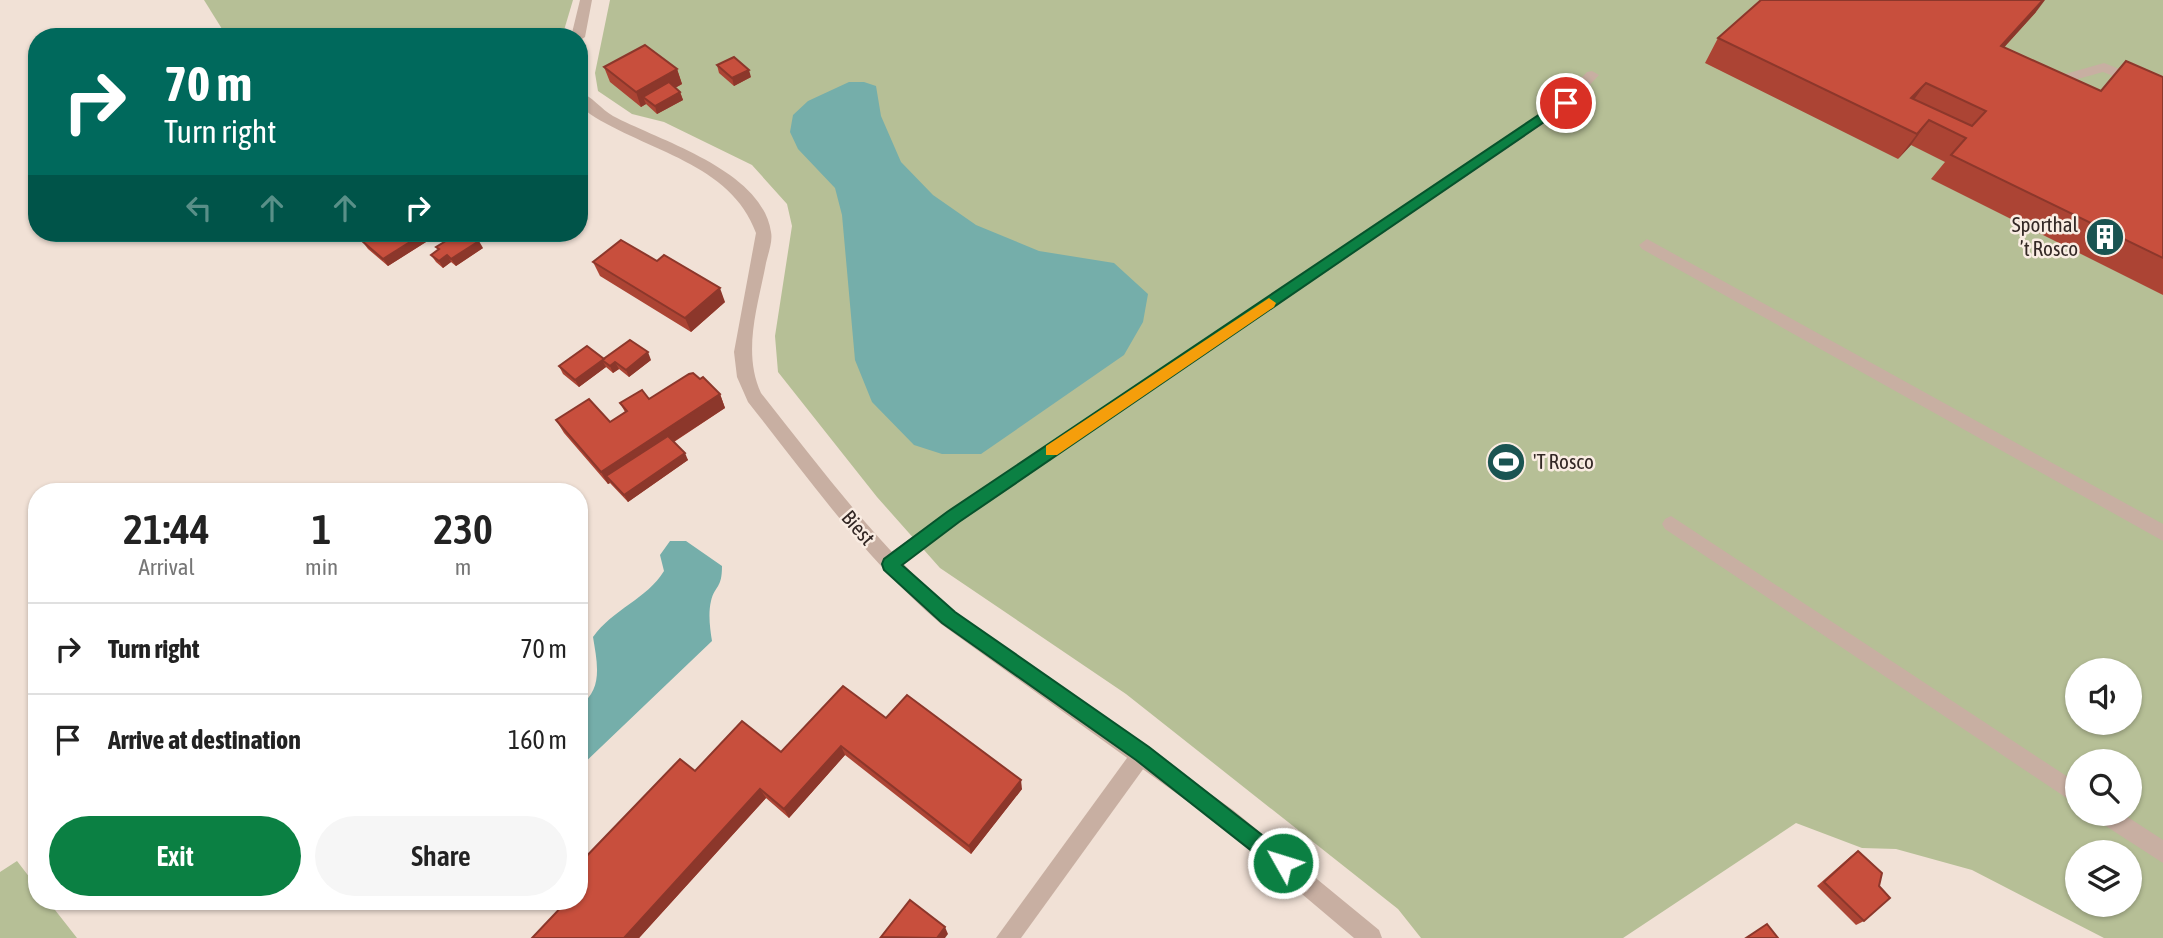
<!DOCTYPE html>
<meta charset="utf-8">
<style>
body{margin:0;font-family:"Asap Condensed",sans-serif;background:#f6f6f6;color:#222;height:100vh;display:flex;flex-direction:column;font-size:26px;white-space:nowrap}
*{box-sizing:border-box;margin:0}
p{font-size:23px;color:#767676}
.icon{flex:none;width:38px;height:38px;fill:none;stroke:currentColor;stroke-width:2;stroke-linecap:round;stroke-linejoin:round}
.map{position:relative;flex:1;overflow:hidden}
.details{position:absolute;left:28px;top:483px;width:560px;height:427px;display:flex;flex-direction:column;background:#fff;border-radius:28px;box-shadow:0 2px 5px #0004}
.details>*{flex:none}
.top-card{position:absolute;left:28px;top:28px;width:560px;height:214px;border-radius:28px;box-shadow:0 2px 5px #0004;background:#00695c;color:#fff;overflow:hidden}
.buttons{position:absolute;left:2065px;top:658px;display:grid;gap:14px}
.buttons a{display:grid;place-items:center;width:77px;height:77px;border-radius:50%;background:#fff;box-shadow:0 2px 5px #0004;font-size:35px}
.pin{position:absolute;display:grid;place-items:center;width:60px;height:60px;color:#fff;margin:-30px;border:4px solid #fff;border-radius:50%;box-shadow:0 2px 7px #0007}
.me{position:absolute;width:77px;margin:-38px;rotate:309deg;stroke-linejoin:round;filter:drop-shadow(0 0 5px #0008)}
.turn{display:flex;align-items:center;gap:24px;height:147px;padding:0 21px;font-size:32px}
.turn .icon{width:91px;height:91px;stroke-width:2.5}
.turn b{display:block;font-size:49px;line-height:60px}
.lanes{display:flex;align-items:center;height:66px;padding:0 21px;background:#0003;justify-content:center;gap:35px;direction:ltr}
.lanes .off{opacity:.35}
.eta{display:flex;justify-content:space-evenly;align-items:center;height:119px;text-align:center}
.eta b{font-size:42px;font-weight:600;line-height:49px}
.button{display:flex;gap:14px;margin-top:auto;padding:14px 21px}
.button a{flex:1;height:80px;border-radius:42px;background:#0b8043;color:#fff;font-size:28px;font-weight:600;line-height:80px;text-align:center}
.button a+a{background:#f6f6f6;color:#222}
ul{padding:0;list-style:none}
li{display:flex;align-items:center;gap:21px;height:91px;padding:0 21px;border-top:2px solid #e0e0e0}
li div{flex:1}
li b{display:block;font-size:26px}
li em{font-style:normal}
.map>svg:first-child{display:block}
</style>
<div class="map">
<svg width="2163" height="938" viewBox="0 0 2163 938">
<rect width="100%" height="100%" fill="#f1e1d6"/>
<g fill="#b6bf96" fill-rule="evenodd">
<polygon points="204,0 573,0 562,37 227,37"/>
<path d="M610,0H2163V938H2104L1972,870L1896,849L1862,848L1796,823L1623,938H1421L1398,909L1126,694L940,568L877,497L778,372L775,336L792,226L787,204L752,165L664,122L632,114L598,91L595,73ZM2077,670H2130V723H2077ZM2077,761H2130V814H2077ZM2077,852H2130V905H2077Z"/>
<polygon points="17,861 37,887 37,901 48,901 77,938 0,938 0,872"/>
</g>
<g fill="#75aeaa">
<polygon points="849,82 864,82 876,86 881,116 901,162 933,195 976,225 1039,251 1114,263 1148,294 1143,322 1124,355 981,454 942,454 914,445 872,402 855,360 842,215 835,188 798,149 790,132 793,115 808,101"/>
<path d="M670,541H686L722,566C722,589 715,585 711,601C708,614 710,628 712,641L579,768V706C604,690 597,662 593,637C613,609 647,599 664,571L660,555Z"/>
</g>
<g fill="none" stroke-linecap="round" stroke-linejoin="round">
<g fill="#c8afa2" fill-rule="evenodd">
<polygon points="2104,63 2163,86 2163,95 2103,72 2049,87 2042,83 2044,80"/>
<polygon points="1592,71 1599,75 1570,106 959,522 897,570 890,572 883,570 881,564 883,558 947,512 1560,100 1587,72"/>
<polygon points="1647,239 2163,524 2163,541 1642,249 1639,245"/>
<polygon points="1671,516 2077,783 2077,805 1665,529 1662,524 1665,519"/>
<polygon points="1142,744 1149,747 1152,754 1149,761 1021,938 996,938 1135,747"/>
<polygon points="2095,814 2123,814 2163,840 2163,863 2098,821"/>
</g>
<g fill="#c8afa2" fill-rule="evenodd">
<polygon points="580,0 592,0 585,37 579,41 579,37 571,37"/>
<path d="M579,92C591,95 602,110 613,116C660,141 762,170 771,232C773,241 768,254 766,263C758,306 742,352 761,393C822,470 880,549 955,612L1233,810L1379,930L1382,938H1354L1219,824L941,624C866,560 809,479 748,402L737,377L734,352L756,233C731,163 646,151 590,114L579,105Z"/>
</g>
</g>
<g fill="#ac4434">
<polygon points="2036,12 2004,47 2101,91 2126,61 2163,77 2163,295 1931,179 1945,162 1911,145 1898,159 1705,63 1718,38"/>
<polygon points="717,65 751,77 734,86 719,73"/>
<polygon points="604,67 677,69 682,84 675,88 680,92 683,100 657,114 646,104 641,107 610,82"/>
<polygon points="367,233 419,233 426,242 388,266 368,249 362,241 371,236"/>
<polygon points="436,247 483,248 456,266 451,262 443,268 436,262 431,255 438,250"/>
<polygon points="657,261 725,302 691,332 600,276 593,262"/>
<polygon points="604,359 651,360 629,377 619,369 613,373 606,367 579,387 563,374 559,366"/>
<polygon points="700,379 720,394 725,408 674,442 688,460 628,502 610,483 608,484 564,433 556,420 610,422 625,412 620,403 649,399"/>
<polygon points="886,718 1022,789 971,854 845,755 789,818 766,798 639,938 532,938 695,771 781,752"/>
<polygon points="1858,851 1864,921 1856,925 1817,886 1851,856"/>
</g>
<g fill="#8c372b">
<polygon points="2043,0 2045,0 2036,12 1982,72 2001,46"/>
<polygon points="677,69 682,84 650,102 643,97 646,104 641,107 636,92"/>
<polygon points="749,70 751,77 734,86 732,78"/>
<polygon points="1926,83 1908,108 1911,98"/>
<polygon points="680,92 683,100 657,114 655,106"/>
<polygon points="1929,120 1911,145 1898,159 1917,134"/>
<polygon points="354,233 367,233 358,238"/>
<polygon points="421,235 426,242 388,266 383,259"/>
<polygon points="479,241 483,248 456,266 451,259"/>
<polygon points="447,255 451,262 443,268 439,261"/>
<polygon points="720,288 725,302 691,332 685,318"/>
<polygon points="648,352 651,360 629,377 626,370"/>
<polygon points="604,359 602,360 606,367 579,387 575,380"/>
<polygon points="615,362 619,369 613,373 610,366"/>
<polygon points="720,394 725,408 612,482 606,476 610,483 608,484 601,472"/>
<polygon points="685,453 688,460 628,502 624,495"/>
<polygon points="841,746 845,755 789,818 784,809"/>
<polygon points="1021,780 1022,789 971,854 969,846"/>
<polygon points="760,789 766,798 639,938 624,938"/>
<polygon points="945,927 948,934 945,938 937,938"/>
</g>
<g fill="#c84f3d" stroke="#8c372b" stroke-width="2" fill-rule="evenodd">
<path d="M1761,0H2043L2001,46L2101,91L2126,61L2163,77V258L1951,155L1966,138L1929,120L1917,134L1718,38ZM1926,83L1986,111L1972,126L1911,98Z"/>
<polygon points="645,45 677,69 636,92 604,67"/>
<polygon points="734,57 749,70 732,78 717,65"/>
<polygon points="669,82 680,92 655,106 643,97"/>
<polygon points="377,233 419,233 421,235 383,259 362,241"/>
<polygon points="459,233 469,233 479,241 451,259 447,255 439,261 431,255 439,249 436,247"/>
<polygon points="621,240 657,261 664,255 720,288 685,318 593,262"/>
<polygon points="630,340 648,352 626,370 615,362 610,366 602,360"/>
<polygon points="587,346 604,359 575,380 559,366"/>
<polygon points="693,373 700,379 703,377 720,394 601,472 556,420 589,399 610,422 627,411 620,403 642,390 649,399 689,374"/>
<polygon points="668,436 685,453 624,495 606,476"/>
<polygon points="843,686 886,718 907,695 1021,780 969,846 841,746 784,809 760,789 624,938 532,938 567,901 579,901 579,864 680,759 695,771 742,721 781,752"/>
<polygon points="1858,851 1882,873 1879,886 1890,898 1864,921 1824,882"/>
<polygon points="910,900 945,927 937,938 881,937"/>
<polygon points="1767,924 1778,938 1746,938"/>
</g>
<polygon fill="#0b8043" stroke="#07532c" stroke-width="2" points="1561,100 1572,103 959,522 902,565 955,612 1149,747 1289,856 1292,863 1289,870 1283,873 1276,870 1136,760 942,623 884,570 882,564 884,559 947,512"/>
<polygon fill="#f59e0b" points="1269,298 1276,303 1274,307 1057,455 1046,455 1046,446"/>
<defs>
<g id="building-disc" transform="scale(2.0125)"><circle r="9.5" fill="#1a5452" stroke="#f9ece2"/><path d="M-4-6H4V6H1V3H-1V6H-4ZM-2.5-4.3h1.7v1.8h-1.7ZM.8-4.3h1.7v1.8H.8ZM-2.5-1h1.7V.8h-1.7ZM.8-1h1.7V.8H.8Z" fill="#fff"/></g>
<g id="stadium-disc" transform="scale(2.0125)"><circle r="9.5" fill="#1a5452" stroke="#f9ece2"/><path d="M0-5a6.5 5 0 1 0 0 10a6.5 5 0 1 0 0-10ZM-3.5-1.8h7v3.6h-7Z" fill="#fff"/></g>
</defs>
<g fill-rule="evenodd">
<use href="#building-disc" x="2105" y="237"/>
<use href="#stadium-disc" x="1506" y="462"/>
</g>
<g text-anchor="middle" stroke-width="5" stroke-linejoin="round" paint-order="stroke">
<g font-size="21" fill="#332825" stroke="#f9ece2" text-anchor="end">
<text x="2078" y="232">Sporthal<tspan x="2078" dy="24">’t Rosco</tspan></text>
<text x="1533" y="469" text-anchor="start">'T Rosco</text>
</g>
<g font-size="21" fill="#332825" stroke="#f9ece2">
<text transform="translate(858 528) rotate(49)" y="7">Biest</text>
</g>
</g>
</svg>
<div class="buttons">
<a><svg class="icon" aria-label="sound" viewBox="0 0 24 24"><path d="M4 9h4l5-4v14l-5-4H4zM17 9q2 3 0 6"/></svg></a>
<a><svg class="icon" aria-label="search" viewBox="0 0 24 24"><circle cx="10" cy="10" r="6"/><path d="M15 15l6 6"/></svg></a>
<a><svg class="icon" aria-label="layers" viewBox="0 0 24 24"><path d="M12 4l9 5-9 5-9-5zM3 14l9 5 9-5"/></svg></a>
</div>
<div class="pin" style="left:1566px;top:103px;background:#d93025"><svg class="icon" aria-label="arrive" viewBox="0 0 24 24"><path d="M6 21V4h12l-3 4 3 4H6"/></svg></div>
<svg class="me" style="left:1283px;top:863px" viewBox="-20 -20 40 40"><circle r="17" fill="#0b8043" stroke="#fff" stroke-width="3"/><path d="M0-11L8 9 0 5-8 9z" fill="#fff"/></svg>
<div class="top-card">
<div class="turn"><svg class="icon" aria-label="right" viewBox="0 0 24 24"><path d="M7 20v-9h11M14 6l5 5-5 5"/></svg><div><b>70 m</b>Turn right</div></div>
<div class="lanes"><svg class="icon off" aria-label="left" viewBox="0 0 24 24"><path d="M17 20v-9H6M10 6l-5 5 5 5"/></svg><svg class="icon off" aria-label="ahead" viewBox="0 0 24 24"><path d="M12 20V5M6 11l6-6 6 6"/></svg><svg class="icon off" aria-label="ahead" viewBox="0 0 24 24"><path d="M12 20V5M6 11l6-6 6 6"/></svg><svg class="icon" aria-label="right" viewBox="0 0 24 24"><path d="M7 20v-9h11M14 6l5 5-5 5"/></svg></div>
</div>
<section class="details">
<div class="eta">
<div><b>21:44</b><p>Arrival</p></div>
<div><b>1</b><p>min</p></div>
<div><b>230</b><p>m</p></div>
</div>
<ul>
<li><svg class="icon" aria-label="right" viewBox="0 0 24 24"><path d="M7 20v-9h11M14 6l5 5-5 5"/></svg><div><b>Turn right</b></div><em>70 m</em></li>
<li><svg class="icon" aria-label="arrive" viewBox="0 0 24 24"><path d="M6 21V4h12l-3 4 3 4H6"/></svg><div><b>Arrive at destination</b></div><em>160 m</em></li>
</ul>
<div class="button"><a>Exit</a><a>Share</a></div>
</section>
</div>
